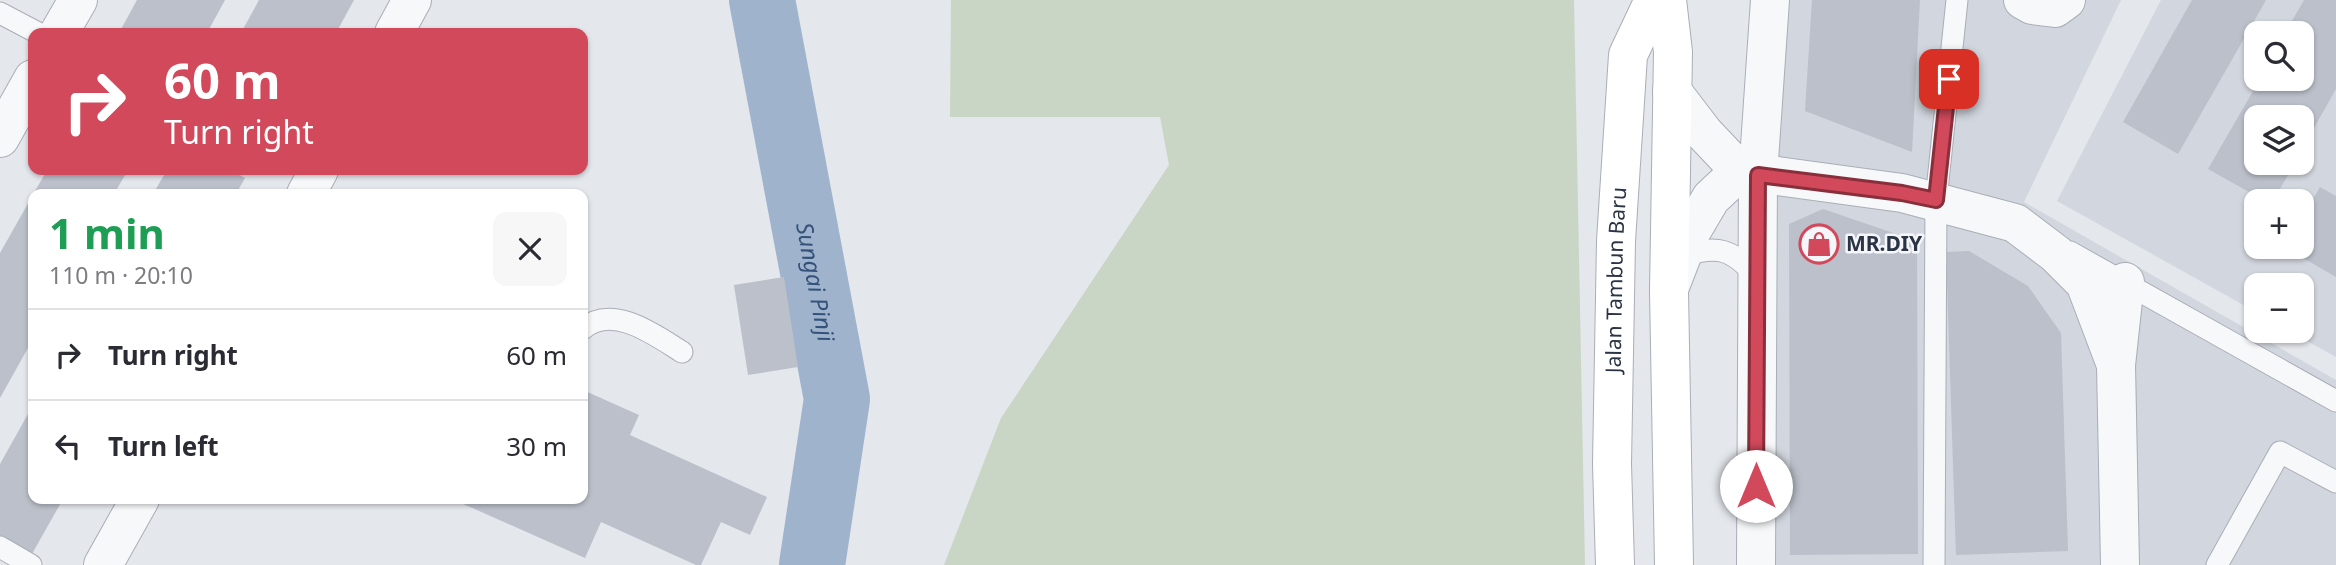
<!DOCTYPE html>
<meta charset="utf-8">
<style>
body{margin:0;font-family:"Noto Sans",sans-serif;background:#f7f7f7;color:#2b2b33;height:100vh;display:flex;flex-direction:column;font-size:26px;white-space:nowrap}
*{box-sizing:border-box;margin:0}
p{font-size:23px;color:#7c7c81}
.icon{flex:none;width:38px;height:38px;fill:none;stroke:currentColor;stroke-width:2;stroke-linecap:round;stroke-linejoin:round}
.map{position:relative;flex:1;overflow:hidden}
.panel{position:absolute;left:28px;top:189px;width:560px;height:315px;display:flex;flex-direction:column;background:#fff;border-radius:14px;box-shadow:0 2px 5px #0004}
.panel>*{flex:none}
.hud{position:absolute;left:28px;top:28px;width:560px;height:147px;border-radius:14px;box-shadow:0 2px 5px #0004;background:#d1495b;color:#fff;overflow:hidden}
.tools{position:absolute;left:2244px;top:21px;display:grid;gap:14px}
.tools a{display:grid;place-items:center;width:70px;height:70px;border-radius:14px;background:#fff;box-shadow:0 2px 5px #0004;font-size:35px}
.pin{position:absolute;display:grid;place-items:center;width:60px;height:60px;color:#fff;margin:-30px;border-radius:14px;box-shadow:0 4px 10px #0006}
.me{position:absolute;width:77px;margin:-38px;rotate:0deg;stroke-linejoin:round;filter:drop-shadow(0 0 5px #0008)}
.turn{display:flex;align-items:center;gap:24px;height:147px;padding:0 21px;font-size:32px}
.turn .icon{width:91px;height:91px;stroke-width:2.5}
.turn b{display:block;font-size:49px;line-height:60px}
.round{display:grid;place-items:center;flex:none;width:74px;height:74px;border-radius:14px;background:#f7f7f7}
.summary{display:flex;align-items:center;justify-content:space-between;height:119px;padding:0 21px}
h1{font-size:42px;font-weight:700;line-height:52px;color:#1e9e55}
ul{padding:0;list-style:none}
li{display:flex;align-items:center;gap:21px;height:91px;padding:0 21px;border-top:2px solid #e1e1e2}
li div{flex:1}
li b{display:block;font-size:26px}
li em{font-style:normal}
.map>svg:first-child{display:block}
</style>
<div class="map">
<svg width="2336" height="565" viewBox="0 0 2336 565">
<rect width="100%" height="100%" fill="#e4e7ec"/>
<g fill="#d2d6de" fill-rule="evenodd">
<polygon points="1775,0 2121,0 2024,202 2336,380 2336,565 1756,565"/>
<path d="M2161,0H2336V357L2289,331H2301V285H2256V312L2057,201ZM2256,33H2301V79H2256ZM2256,117H2301V163H2256ZM2256,201H2301V247H2256Z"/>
</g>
<polygon fill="#c9d6c5" points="951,0 1574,0 1585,565 944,565 1001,418 1169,165 1160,117 950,117"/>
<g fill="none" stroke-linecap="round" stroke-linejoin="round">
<path stroke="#9fb4cc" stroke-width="66" id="s1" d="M762,0L837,399L812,565"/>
</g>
<g fill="#bbc0ca">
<polygon points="137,0 225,0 207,33 119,33"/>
<polygon points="259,0 354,0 336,33 241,33"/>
<polygon points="1812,0 1920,0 1912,152 1805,111"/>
<polygon points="2192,0 2266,0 2178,154 2123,122"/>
<polygon points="2304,0 2336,0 2336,89 2301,151 2301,117 2256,117 2256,163 2295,163 2273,201 2265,201 2208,169 2260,79 2301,79 2301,33 2285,33"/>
<polygon points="47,170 128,170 114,194 33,194 33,339 0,398 0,253"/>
<polygon points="167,170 230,170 245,178 236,194 153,194"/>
<polygon points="2320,187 2336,196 2336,277 2284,247 2301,247 2301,220"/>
<polygon points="1823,209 1917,241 1918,554 1790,555 1789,224"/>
<polygon points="1969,251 2028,286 2061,333 2068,551 1956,555 1946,252"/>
<polygon points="784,277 798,367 748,375 734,285"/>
<polygon points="583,390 639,415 630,435 767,497 750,535 721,522 701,565 696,565 601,522 585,558 452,499 583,499"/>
<polygon points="33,405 33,499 63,499 28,561 0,545 0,464"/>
</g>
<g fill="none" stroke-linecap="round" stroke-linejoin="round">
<g stroke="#a9aeb7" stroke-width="23">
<g id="service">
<polyline points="0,13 38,33"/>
<polyline points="2070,252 2336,401"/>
<path d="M1682,256C1718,245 1731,248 1757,277"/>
<path d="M583,329C612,303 655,335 682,352"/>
<polyline points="0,547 31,565"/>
<polyline points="1934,565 1936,200 1957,0"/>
<polyline points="2217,565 2280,452 2336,482"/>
</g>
</g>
<g stroke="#a9aeb7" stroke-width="40">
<g id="minor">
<polyline points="2023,0 2032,5 2055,8 2066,0"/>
<polyline points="59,33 78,0"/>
<polyline points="394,33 412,0"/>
<polyline points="1672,91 1704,133 1740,171 1902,193 2015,223 2056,254 2085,283 2116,365"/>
<polyline points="0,138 33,79"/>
<polyline points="306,194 319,170"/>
<polyline points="1671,284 1691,232 1711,198 1740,171"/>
<polyline points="103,565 140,499"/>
<polyline points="1756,565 1758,175 1770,0"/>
<polyline points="2120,565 2116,365 2125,282"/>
</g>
</g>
<g stroke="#a9aeb7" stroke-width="40">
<g id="secondary">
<polyline points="1667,0 1673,52 1669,291 1674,565"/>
<path id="s2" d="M1615,565L1612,464L1616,241L1628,55L1654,0"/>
</g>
</g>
<use href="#service" stroke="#f7f8fa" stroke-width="21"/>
<use href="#minor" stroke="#f7f8fa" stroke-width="38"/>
<use href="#secondary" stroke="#fff" stroke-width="38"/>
</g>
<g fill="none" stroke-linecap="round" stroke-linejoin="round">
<g stroke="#882f3b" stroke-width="18">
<polyline id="route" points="1756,486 1758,175 1902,193 1936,200 1949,79"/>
</g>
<use href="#route" stroke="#d1495b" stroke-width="12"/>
</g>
<defs>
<g id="shop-ring" transform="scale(2.0125)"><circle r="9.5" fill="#f4f6f9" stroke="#d1495b" stroke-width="1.5"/><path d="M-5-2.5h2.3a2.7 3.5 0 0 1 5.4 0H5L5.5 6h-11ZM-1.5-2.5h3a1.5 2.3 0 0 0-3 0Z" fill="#d1495b"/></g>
</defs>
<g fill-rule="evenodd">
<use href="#shop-ring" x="1819" y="244"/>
</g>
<g text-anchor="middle" stroke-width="5" stroke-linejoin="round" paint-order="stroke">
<g font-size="21" font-weight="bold" fill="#2b3445" stroke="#f4f6f9" text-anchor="start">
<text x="1846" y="251">MR.DIY</text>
</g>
<g font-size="21" fill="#2b3445" stroke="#f4f6f9">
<text dy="7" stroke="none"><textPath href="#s2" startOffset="285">Jalan Tambun Baru</textPath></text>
</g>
<g font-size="23" font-style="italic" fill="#34527a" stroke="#f4f6f9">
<text dy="8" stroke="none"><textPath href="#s1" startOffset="287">Sungai Pinji</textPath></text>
</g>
</g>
</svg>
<div class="tools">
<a><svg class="icon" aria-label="search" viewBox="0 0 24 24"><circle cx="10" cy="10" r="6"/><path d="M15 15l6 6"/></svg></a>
<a><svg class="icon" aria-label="layers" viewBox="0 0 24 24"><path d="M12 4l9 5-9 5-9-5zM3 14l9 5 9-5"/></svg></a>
<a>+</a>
<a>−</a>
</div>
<div class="pin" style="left:1949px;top:79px;background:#d93025"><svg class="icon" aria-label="arrive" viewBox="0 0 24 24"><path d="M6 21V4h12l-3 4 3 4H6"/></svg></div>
<svg class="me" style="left:1756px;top:486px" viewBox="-20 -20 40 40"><circle r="19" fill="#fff"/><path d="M0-13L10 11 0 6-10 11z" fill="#d1495b"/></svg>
<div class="hud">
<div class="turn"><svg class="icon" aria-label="right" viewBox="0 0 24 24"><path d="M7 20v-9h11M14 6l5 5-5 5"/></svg><div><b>60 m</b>Turn right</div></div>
</div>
<section class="panel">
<div class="summary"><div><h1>1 min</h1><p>110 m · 20:10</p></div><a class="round"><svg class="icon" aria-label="close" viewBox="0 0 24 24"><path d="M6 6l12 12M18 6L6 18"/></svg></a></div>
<ul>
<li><svg class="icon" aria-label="right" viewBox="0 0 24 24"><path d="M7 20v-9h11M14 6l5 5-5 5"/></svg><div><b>Turn right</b></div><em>60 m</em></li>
<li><svg class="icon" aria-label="left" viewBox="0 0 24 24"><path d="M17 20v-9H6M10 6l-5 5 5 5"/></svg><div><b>Turn left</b></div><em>30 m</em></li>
</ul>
</section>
</div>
